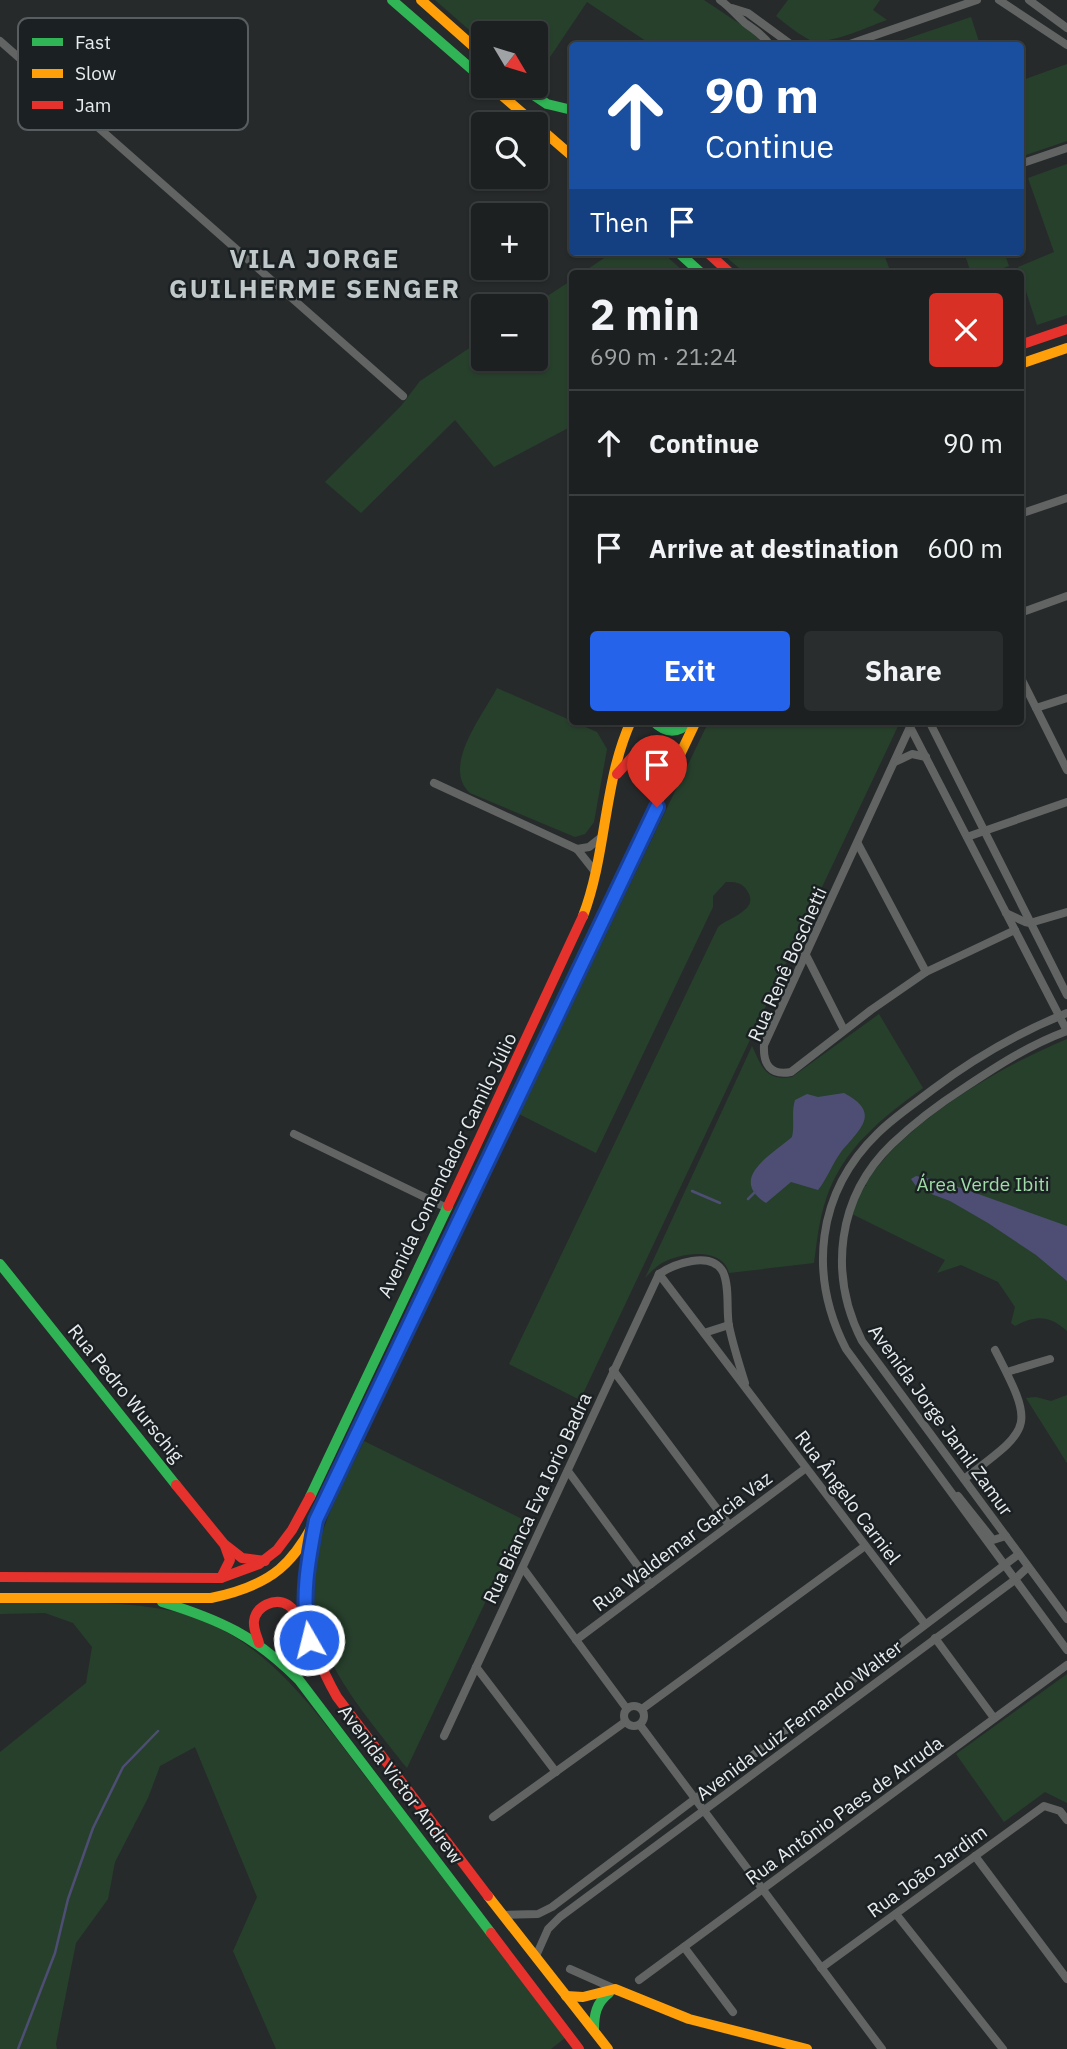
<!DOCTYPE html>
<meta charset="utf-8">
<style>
body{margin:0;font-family:"IBM Plex Sans",sans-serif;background:#2a2d2d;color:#f1f3f6;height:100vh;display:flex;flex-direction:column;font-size:26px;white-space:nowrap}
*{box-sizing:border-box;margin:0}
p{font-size:23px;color:#a0a3a5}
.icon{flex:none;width:38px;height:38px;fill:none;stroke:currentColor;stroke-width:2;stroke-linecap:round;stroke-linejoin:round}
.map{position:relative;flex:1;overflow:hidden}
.panel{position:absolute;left:569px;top:270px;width:455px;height:455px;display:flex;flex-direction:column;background:#1d2020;border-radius:7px;box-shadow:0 2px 5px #0004,0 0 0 2px #3b3e3e}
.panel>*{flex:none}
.top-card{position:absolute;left:569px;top:42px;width:455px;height:214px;border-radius:7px;box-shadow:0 2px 5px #0004,0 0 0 2px #3b3e3e;background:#1a4fa0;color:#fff;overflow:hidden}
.needle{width:46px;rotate:128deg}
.fabs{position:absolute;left:471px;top:21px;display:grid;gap:14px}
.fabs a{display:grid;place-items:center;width:77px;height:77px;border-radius:7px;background:#1d2020;box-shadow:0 2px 5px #0004,0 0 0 2px #3b3e3e;font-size:35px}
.pin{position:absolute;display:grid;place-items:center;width:60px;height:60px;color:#fff;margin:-72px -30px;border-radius:50% 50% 50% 0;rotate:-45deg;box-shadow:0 0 7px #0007}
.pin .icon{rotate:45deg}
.me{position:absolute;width:77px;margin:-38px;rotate:352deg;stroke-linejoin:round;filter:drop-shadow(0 0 5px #0008)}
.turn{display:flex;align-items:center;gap:24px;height:147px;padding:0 21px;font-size:32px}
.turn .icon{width:91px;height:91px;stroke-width:2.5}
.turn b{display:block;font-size:49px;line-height:60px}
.then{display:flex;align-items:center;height:66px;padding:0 21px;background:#0003;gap:14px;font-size:26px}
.round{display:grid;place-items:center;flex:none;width:74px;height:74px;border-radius:7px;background:#2a2d2d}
.overview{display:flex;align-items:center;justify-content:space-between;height:119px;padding:0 21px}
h1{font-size:42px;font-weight:700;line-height:52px}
.primary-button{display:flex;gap:14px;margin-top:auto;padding:14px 21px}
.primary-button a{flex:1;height:80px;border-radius:7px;background:#2563eb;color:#fff;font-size:28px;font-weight:700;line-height:80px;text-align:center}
.primary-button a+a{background:#2a2d2d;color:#f1f3f6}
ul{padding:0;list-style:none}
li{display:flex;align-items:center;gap:21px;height:105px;padding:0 21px;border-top:2px solid #3b3e3e}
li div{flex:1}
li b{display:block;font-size:26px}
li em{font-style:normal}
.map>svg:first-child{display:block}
</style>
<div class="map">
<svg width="1067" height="2049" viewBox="0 0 1067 2049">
<rect width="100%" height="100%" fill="#272a2b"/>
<g fill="#27402c">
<polygon points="435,0 704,0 746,28 758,38 764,45 652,45 587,2 536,78 536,33 483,33 483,42"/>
<path d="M788,0H880L873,10L887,20C869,26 824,48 808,39C797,33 786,24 776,16Z"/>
<polygon points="971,17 980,45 899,45 897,42"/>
<polygon points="1067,64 1067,141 1020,157 1020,81"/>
<polygon points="1067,164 1067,315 1037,325 1018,267 1054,252 1028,178"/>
<polygon points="613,252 662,252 685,273 582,273"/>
<polygon points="720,252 883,252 891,273 745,273"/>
<polygon points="964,252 1004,252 1009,266 990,273 971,273"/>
<polygon points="572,280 572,426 494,467 455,420 361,513 325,482 401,406 420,381 483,339 483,359 536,359 536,306 532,306"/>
<path d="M497,688L597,732L607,749L594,822L585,834L575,837L470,793C441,767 483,715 497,688Z"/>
<path d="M709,721H898L899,724L580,1400L509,1364L718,927C729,917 762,910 746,889C741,882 734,882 726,882L713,896V907L596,1153L519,1114Z"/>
<path d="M879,1014L923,1088C882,1118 843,1148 826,1199C819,1220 817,1241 814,1263L729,1273C722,1246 680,1253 662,1263C655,1267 650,1273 645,1278L752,1046C762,1068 766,1081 792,1077Z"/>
<path d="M1067,1039V1331C1049,1315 1036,1315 1015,1326L1011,1323L1015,1307L998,1282L961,1265L937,1273L945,1260L852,1214L856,1200L865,1186H867L865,1184C905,1122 999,1067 1067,1039Z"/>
<polygon points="1067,1395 1067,1463 1026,1398 1036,1397 1051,1401"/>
<path d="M364,1441L524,1520L407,1768C351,1696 289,1632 322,1534C332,1502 350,1471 364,1441Z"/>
<path d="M0,1603C63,1604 147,1597 204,1621C283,1654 331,1734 382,1798C444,1877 504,1958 565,2038L551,2049H276L233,1951L257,1897L195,1747L160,1766L148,1798L115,1862L108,1899L76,1943L56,2044L57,2049H0V1752L86,1683L92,1647L73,1623L45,1613L0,1614Z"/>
<polygon points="1067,1674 1067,1803 1045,1792 1004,1822 956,1754"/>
</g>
<g fill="#4e4e74">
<path d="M844,1093C882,1113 860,1129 841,1152C832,1164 827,1179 818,1190L791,1182L766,1203C727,1178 773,1154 792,1137C795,1124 791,1113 795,1100L807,1094L818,1097Z"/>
<polygon points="916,1176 942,1181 1067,1226 1067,1281 1036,1255 988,1223 950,1201 926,1192 916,1186 911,1179"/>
</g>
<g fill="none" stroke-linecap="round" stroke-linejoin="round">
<g stroke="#4e4e74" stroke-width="2.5">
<polyline points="692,1191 720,1203"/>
<polyline points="748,1199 755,1192"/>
<polyline points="18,2049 55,1953 68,1899 93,1828 123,1767 158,1731"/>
</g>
<g stroke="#626464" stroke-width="8">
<path d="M720,0C730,7 736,15 745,23C755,30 764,36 771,46"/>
<polyline points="999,0 1067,45"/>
<polyline points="1029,0 1067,28"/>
<polyline points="732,8 748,13 793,46"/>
<polyline points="0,41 403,396"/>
<polyline points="844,46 977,0"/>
<polyline points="1020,164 1067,148"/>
<polyline points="1020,514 1067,498"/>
<polyline points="1020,613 1067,596"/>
<polyline points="1020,676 1067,770"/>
<polyline points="1036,708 1067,698"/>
<polyline points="907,721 1067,1031"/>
<polyline points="929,721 1067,995"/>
<path d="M910,727L764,1045C763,1064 770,1076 791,1072L871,1010L926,972L1015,930"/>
<polyline points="895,762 912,754 926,757"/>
<polyline points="434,783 577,849 596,873"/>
<polyline points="967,837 1067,802"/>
<polyline points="858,844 926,972"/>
<polyline points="577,849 589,847 603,836"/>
<polyline points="1006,913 1025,922 1030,923 1067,912"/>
<polyline points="805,953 844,1030"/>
<path d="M1067,1013C1020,1032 973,1059 932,1090C914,1104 894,1117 878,1133C816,1193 808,1275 846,1349L1067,1650"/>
<path d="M1067,1031C1029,1045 997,1066 964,1088C939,1104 914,1123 892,1144C837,1197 828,1274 862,1341L1067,1619"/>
<polyline points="294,1134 447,1208"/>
<polyline points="659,1274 925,1624"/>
<path d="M659,1274C674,1264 711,1250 723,1272C730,1287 726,1310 729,1326C733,1345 739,1364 745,1383"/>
<polyline points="704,1333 729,1325"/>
<polyline points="613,1370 729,1525"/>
<polyline points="1007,1372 1050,1359"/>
<polyline points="568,1471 651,1584"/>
<path d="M964,1479C1032,1427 1036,1429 995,1350"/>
<polyline points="958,1496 993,1540 1006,1536"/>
<polyline points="523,1568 627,1709"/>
<polyline points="935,1638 994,1718"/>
<polyline points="576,1640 806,1468"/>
<polyline points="476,1667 556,1772"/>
<circle cx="634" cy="1716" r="10"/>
<polyline points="642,1709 865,1546"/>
<polyline points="640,1725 882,2049"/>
<polyline points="444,1736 659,1274"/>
<polyline points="493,1817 625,1722"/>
<polyline points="975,1856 1067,1979"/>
<polyline points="896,1914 1003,2049"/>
<polyline points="503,1915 538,1914 552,1907 1019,1554"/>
<polyline points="684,1947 733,2012"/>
<polyline points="536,1956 548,1929 560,1917 1012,1582 1028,1567"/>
<polyline points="821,1968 1044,1806 1060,1811 1067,1820"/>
<polyline points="570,1969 615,1989"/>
<polyline points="639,1980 1067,1665"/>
</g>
<g stroke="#30b455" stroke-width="10">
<polyline points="392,0 483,79"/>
<polyline points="520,86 547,104 572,110"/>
<polyline points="678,252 701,273"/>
<path d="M653,721C666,734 678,734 691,721"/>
<polyline points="0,1264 176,1485"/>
<polyline points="310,1497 448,1206"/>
<path d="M162,1602C221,1620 255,1636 299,1680L491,1933"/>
<path d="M594,2030C594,2015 596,2003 609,1993"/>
</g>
<g stroke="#ff9f0a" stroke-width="10">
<polyline points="421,0 483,55"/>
<polyline points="491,86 572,156"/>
<polyline points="1020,364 1067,348"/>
<path d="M583,916C607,853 603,783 631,721"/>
<polyline points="571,984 696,721"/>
<path d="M0,1598H211C273,1585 295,1564 322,1507"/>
<polyline points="488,1896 608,2049"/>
<polyline points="566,1996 583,1997 615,1989 689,2019 807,2049"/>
</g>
<g stroke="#e5322d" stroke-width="10">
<polyline points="707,252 730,273"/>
<polyline points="1020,345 1067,329"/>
<path d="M617,774L634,755L649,750C662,758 662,773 663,787"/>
<polyline points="448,1206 583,916"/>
<polyline points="176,1485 224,1544 242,1558 265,1561"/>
<polyline points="322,1507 571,984"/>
<path d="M314,1529C302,1599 301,1634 337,1697L488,1896"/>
<polyline points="0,1577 221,1578 259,1564 277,1550 292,1530 310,1497"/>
<polyline points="221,1578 230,1560 225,1546"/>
<path d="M259,1643C257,1636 253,1629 254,1621C256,1606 275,1597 288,1605C296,1610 299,1620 303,1628"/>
<polyline points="491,1933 579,2049"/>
</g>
</g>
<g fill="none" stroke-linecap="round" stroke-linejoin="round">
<g stroke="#184099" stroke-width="18">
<path id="route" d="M309,1640C301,1598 308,1561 316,1520L657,807"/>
</g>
<use href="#route" stroke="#2563eb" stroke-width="12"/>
</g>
<g text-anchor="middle" stroke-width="5" stroke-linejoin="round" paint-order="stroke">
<g font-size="19" fill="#e8ecee" stroke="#1b2123">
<text transform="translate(787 964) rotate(-66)" y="7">Rua Renê Boschetti</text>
<text transform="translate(447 1165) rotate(-64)" y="7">Avenida Comendador Camilo Júlio</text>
<text transform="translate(126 1393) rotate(51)" y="7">Rua Pedro Wurschig</text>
<text transform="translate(941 1420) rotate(54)" y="7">Avenida Jorge Jamil Zamur</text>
<text transform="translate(848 1497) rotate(53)" y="7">Rua Ângelo Carniel</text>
<text transform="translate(537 1498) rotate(-65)" y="7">Rua Bianca Eva Iorio Badra</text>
<text transform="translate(682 1541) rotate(-37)" y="7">Rua Waldemar Garcia Vaz</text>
<text transform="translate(799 1720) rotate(-37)" y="7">Avenida Luiz Fernando Walter</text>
<text transform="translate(401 1784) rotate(53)" y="7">Avenida Victor Andrew</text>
<text transform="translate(844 1810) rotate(-36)" y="7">Rua Antônio Paes de Arruda</text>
<text transform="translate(927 1871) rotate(-36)" y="7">Rua João Jardim</text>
</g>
<g font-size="19" fill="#a0dca8" stroke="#1b2123">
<text x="983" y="1191">Área Verde Ibiti</text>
</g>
<g font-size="26" font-weight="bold" letter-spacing="2" fill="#c0c8ca" stroke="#1b2123">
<text x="315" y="268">VILA JORGE<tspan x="315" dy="30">GUILHERME SENGER</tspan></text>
</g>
</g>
<rect x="18" y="18" width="230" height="112" rx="10" fill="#1b2123" stroke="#585e60" stroke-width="2"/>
<rect x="32" y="38" width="31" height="8" fill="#30b455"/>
<rect x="32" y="69" width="31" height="9" fill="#ff9f0a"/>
<rect x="32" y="101" width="31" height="8" fill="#e5322d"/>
<g font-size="19" fill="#e8ecee">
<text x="75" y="49">Fast</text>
<text x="75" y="80">Slow</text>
<text x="75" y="112">Jam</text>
</g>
</svg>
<div class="fabs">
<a><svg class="needle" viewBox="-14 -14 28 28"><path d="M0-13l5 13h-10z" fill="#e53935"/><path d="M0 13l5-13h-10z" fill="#a0a3a5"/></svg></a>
<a><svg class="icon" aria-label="search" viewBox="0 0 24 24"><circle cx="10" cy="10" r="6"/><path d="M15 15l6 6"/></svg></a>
<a>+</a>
<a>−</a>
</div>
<div class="pin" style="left:657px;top:807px;background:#d93025"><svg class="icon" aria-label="arrive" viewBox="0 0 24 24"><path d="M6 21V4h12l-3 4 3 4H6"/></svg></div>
<svg class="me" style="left:309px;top:1640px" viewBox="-20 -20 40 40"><circle r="17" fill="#2563eb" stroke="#fff" stroke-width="3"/><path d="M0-11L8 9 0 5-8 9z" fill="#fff"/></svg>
<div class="top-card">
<div class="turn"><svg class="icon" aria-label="ahead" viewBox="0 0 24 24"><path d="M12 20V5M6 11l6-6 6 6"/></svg><div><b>90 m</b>Continue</div></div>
<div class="then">Then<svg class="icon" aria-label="arrive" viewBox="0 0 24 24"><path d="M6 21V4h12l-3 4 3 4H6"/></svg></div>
</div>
<section class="panel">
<div class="overview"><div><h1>2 min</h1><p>690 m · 21:24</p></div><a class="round" style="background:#d93025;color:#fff"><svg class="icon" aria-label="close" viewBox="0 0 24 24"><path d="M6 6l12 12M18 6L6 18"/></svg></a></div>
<ul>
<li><svg class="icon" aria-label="ahead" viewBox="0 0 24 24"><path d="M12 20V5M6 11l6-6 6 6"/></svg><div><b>Continue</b></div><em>90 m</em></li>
<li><svg class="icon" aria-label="arrive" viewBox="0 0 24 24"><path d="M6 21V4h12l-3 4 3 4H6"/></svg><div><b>Arrive at destination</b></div><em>600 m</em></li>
</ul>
<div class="primary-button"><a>Exit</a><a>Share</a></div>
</section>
</div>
